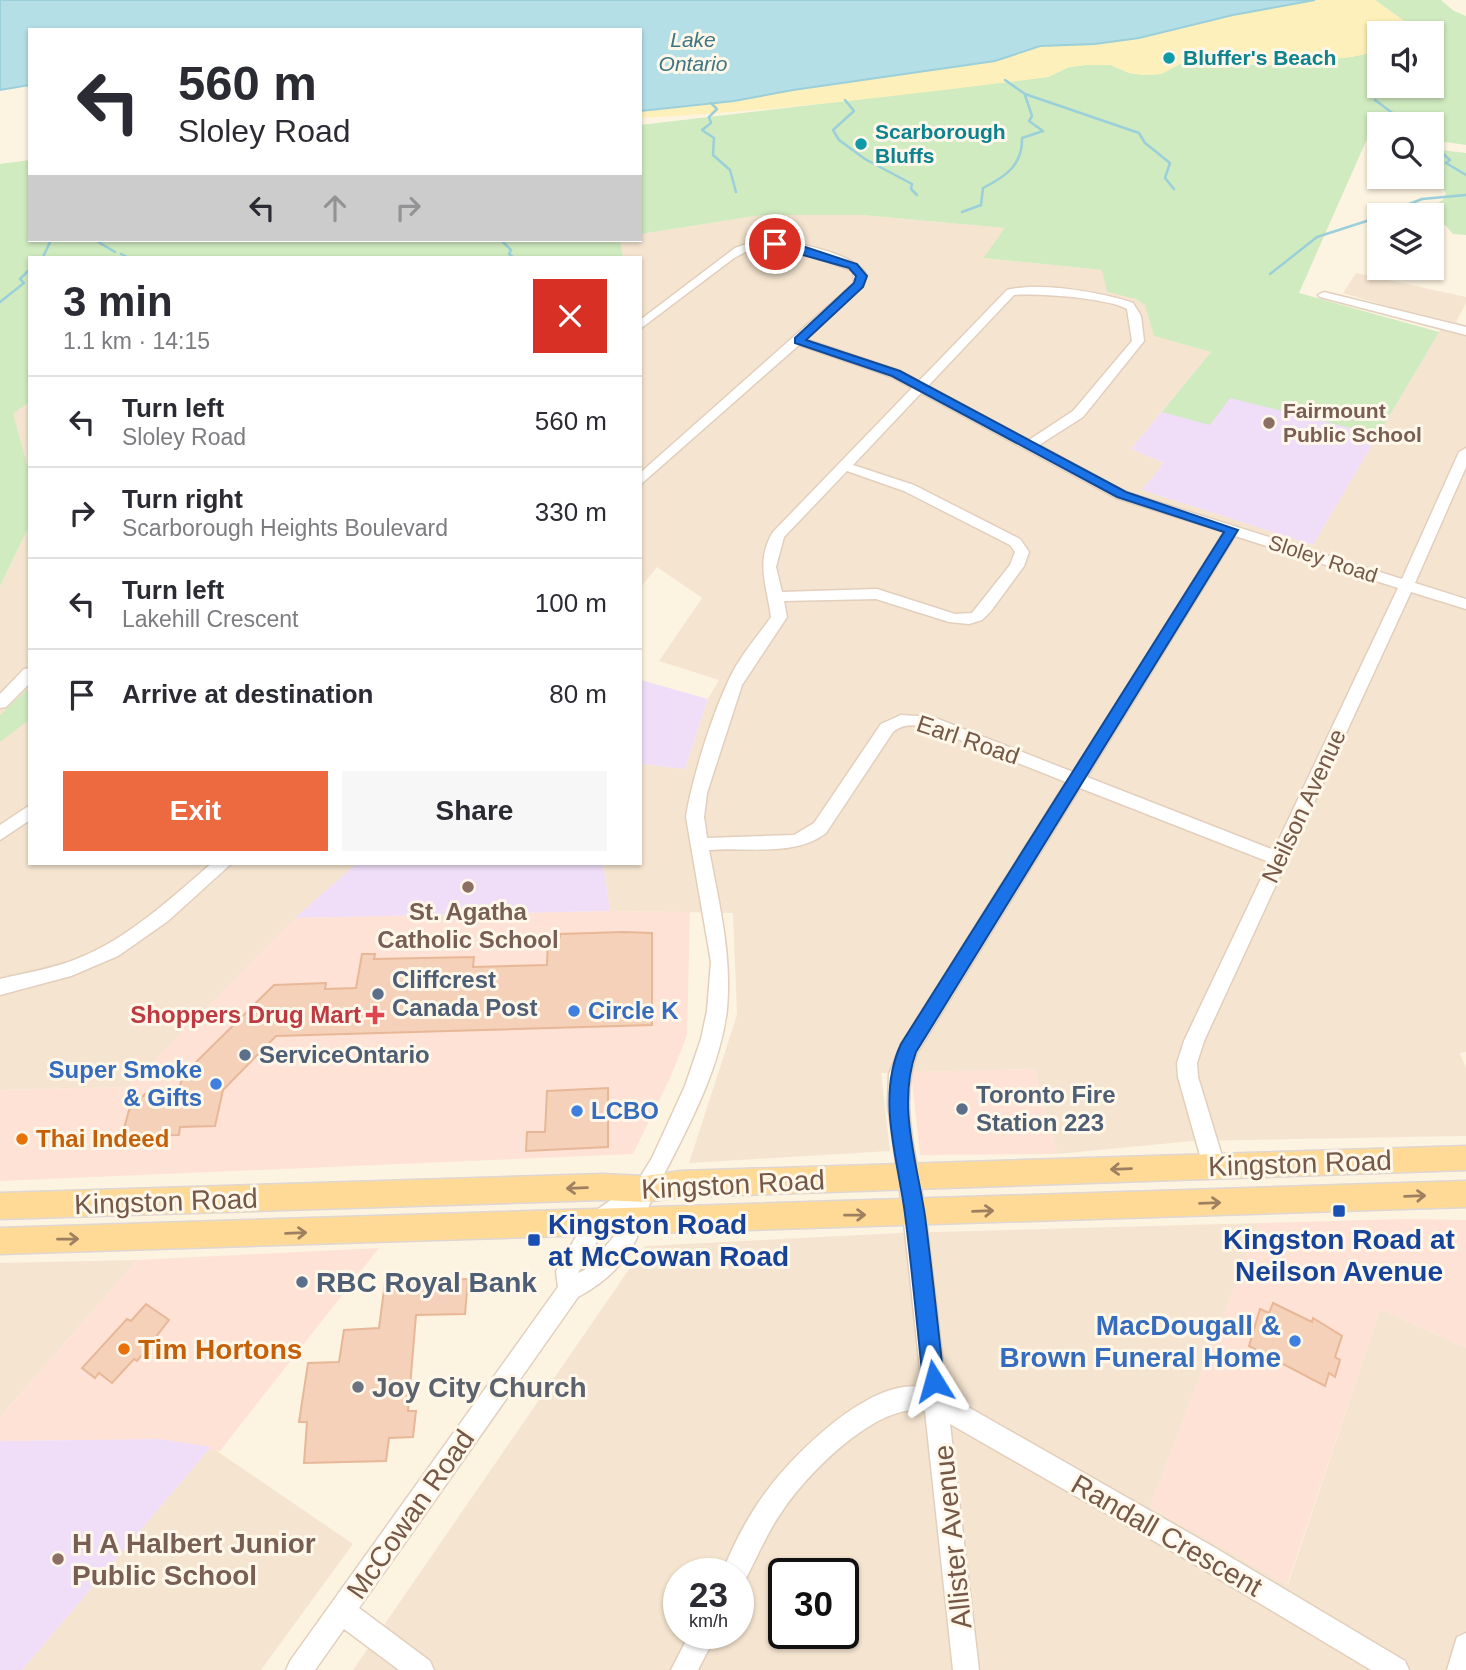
<!DOCTYPE html>
<meta charset="utf-8">
<style>
body{margin:0;font-family:Arial,sans-serif;background:#f7f7f7;color:#2b2b33;height:100vh;display:flex;flex-direction:column;font-size:26px;white-space:nowrap}
*{box-sizing:border-box;margin:0}
p{font-size:23px;color:#7c7c81}
.icon{flex:none;width:38px;height:38px;fill:none;stroke:currentColor;stroke-width:2;stroke-linecap:round;stroke-linejoin:round}
.map{position:relative;flex:1;overflow:hidden}
.drawer{position:absolute;left:28px;top:256px;width:614px;height:609px;display:flex;flex-direction:column;background:#fff;border-radius:0px;box-shadow:0 2px 5px #0004}
.drawer>*{flex:none}
.banner{position:absolute;left:28px;top:28px;width:614px;height:214px;border-radius:0px;box-shadow:0 2px 5px #0004;background:#fff;color:#2b2b33;overflow:hidden}
.tools{position:absolute;left:1367px;top:21px;display:grid;gap:14px}
.tools a{display:grid;place-items:center;width:77px;height:77px;border-radius:0px;background:#fff;box-shadow:0 2px 5px #0004;font-size:35px}
.speed{position:absolute;left:663px;top:1558px;display:flex;gap:14px;font-size:35px;font-weight:700;text-align:center}
.speed>*{display:grid;place-content:center;width:91px;height:91px;border-radius:50%;background:#fff;box-shadow:0 2px 5px #0004;line-height:1}
.speed small{font-size:18px;font-weight:400}
.speed .limit{border:4px solid #111;border-radius:10px;background:#fff;color:#111}
.pin{position:absolute;display:grid;place-items:center;width:60px;height:60px;color:#fff;margin:-30px;border:4px solid #fff;border-radius:50%;box-shadow:0 2px 7px #0007}
.me{position:absolute;width:77px;margin:-38px;rotate:352deg;stroke-linejoin:round;filter:drop-shadow(0 0 5px #0008)}
.turn{display:flex;align-items:center;gap:24px;height:147px;padding:0 35px;font-size:32px}
.turn .icon{width:91px;height:91px;stroke-width:2.5}
.turn b{display:block;font-size:49px;line-height:60px}
.lanes{display:flex;align-items:center;height:66px;padding:0 35px;background:#0003;justify-content:center;gap:35px;direction:ltr}
.lanes .off{opacity:.35}
.round{display:grid;place-items:center;flex:none;width:74px;height:74px;border-radius:0px;background:#f7f7f7}
.head{display:flex;align-items:center;justify-content:space-between;height:119px;padding:0 35px}
h1{font-size:42px;font-weight:600;line-height:52px}
.button{display:flex;gap:14px;margin-top:auto;padding:14px 35px}
.button a{flex:1;height:80px;border-radius:0px;background:#ed6a41;color:#fff;font-size:28px;font-weight:600;line-height:80px;text-align:center}
.button a+a{background:#f7f7f7;color:#2b2b33}
ul{padding:0;list-style:none}
li{display:flex;align-items:center;gap:21px;height:91px;padding:0 35px;border-top:2px solid #e1e1e2}
li div{flex:1}
li b{display:block;font-size:26px}
li em{font-style:normal}
.map>svg:first-child{display:block}
</style>
<div class="map">
<svg width="1466" height="1670" viewBox="0 0 1466 1670">
<rect width="100%" height="100%" fill="#fdf3e1"/>
<g fill="#f5e5d0" fill-rule="evenodd">
<polygon points="761,215 862,215 1006,228 983,258 1105,270 1121,294 1147,303 1158,337 1211,352 1131,449 1164,463 1143,490 1313,545 1444,323 1343,293 1356,273 1466,297 1466,303 1456,322 1466,325 1466,1052 1460,1053 1466,1068 1466,1136 1193,1141 1057,1154 1034,1069 881,1073 890,1151 689,1163 737,1015 733,913 610,911 603,863 640,863 641,764 685,769 708,699 719,680 659,661 702,598 657,567 641,587 640,257 623,257 620,240 640,240 641,234"/>
<polygon points="30,401 30,475 12,414"/>
<polygon points="30,524 30,863 357,863 295,919 128,1087 0,1090 0,586"/>
<path d="M1259,1223L1150,1507L1288,1584L1380,1309L1466,1348V1670H353L645,1246L900,1233ZM679,1573H738V1633H679ZM784,1573H844V1633H784Z"/>
<polygon points="137,1260 0,1417 0,1263"/>
<polygon points="211,1447 353,1544 261,1670 22,1670"/>
</g>
<g fill="#fee2d5">
<polygon points="610,911 690,912 687,1035 672,1074 633,1154 0,1181 0,1090 128,1087 295,918"/>
<polygon points="1034,1069 1057,1154 920,1155 911,1072"/>
<polygon points="1405,1219 1466,1220 1466,1348 1380,1309 1287,1585 1150,1507 1259,1223"/>
<polygon points="379,1248 220,1451 160,1439 0,1441 0,1417 137,1260"/>
</g>
<g fill="#f0def9">
<polygon points="1439,332 1313,545 1142,490 1164,463 1131,449 1211,352"/>
<polygon points="641,680 708,699 685,769 641,764"/>
<polygon points="357,863 603,863 610,911 295,918"/>
<polygon points="160,1439 211,1447 22,1670 0,1670 0,1441"/>
</g>
<g fill="#d0ebc0">
<polygon points="1375,0 1441,0 1454,11 1466,16 1466,145 1432,140 1432,124 1379,124 1379,132 1370,132 1299,293 1439,332 1378,435 1230,398 1210,425 1162,412 1211,352 1154,336 1145,305 1136,299 1107,292 1102,270 983,258 1005,228 862,215 761,215 641,234 640,125 1048,77 1069,67 1085,65 1111,65 1129,73 1144,75 1161,74 1182,63 1273,65 1351,57 1379,51 1379,86 1432,86 1432,33 1413,33 1415,29"/>
<polygon points="1432,149 1466,153 1466,235 1453,234 1434,212 1434,206 1443,200 1446,193 1441,188 1408,184 1388,177 1432,177"/>
<polygon points="30,160 30,240 620,240 623,257 30,257 30,401 13,414 30,475 30,524 0,586 0,164"/>
<polygon points="30,687 30,719 0,742 0,715"/>
</g>
<path fill="#fef0ba" d="M1315,0H1375L1415,29L1413,33H1379V51L1351,57L1273,65L1182,63L1161,74L1144,75L1129,73L1111,65H1085L1069,67L1048,77C912,94 777,111 641,118V111L734,101L793,90L995,61L1040,46L1095,44L1139,38L1233,15Z"/>
<polygon fill="#b5dfe7" stroke="#9bcfd9" stroke-width="2" points="0,0 1315,0 1233,15 1139,38 1095,44 1040,46 995,61 793,90 734,101 641,111 640,30 30,30 30,85 0,90"/>
<g fill="none" stroke-linecap="round" stroke-linejoin="round">
<g stroke="#9bcfd9" stroke-width="2.5">
<polyline points="1005,80 1025,94 1139,133 1145,143 1170,163 1165,178 1174,189"/>
<polyline points="845,100 854,111 833,130 839,140 865,159 912,184 911,189 917,195"/>
<polyline points="1375,100 1407,124"/>
<polyline points="711,103 717,109 709,117 711,123 702,130 714,138 713,155 730,170 736,192"/>
<polyline points="1432,144 1450,160 1446,163 1466,175"/>
<path d="M962,212L981,205L983,188C1005,177 1023,165 1022,138L1043,131L1029,121L1032,116L1025,95"/>
<polyline points="1382,215 1422,199 1466,195"/>
<polyline points="95,240 115,252"/>
<polyline points="501,240 511,250 509,254 513,257"/>
<polyline points="121,254 127,257"/>
<polyline points="43,257 51,240"/>
<polyline points="1270,274 1317,237 1379,217"/>
<polyline points="0,302 24,283 20,279 30,269"/>
</g>
</g>
<g fill="#f4d1b8" stroke="#e7b798" stroke-width="2">
<polygon points="623,932 652,933 652,1025 276,1036 223,1090 215,1126 180,1127 179,1135 122,1136 129,1110 145,1094 178,1093 183,1075 274,985 326,983 325,989 356,988 362,954 375,954 374,959 474,957 473,967 547,965 548,937 560,937 560,934"/>
<polygon points="608,1088 608,1147 526,1151 527,1132 545,1132 547,1091"/>
<polygon points="468,1279 465,1314 416,1315 408,1411 416,1411 413,1437 389,1438 386,1461 304,1463 307,1422 299,1422 308,1363 339,1362 344,1330 379,1328 385,1282"/>
<polygon points="1273,1303 1312,1322 1313,1318 1342,1336 1335,1357 1340,1360 1335,1377 1329,1373 1325,1386 1249,1346 1260,1309 1269,1313"/>
<polygon points="146,1304 169,1320 137,1361 134,1359 112,1383 99,1373 95,1378 82,1368 127,1319 131,1321"/>
</g>
<g fill="none" stroke-linecap="round" stroke-linejoin="round">
<g stroke="#e2cfbd" stroke-width="3">
<g id="minor">
<path d="M779,240C801,244 857,254 867,276L863,286L805,339L900,371L919,381L1007,290C1040,282 1100,292 1133,303L1141,316L1144,341L1083,417L1039,445L1126,492L1402,579L1459,452L1466,448V467L1415,583L1466,599V609L1411,592L1204,1041L1197,1063L1198,1077L1225,1166L1221,1173L1214,1175L1207,1173L1203,1166L1178,1077L1177,1063L1184,1041L1269,862L1080,788L917,1053C898,1104 918,1161 925,1213C933,1273 939,1334 947,1395L1212,1546L1405,1661L1409,1670H1371L1194,1564L950,1424L979,1670H953L925,1411C878,1401 807,1474 783,1510C767,1532 757,1558 744,1582L738,1584V1573H722C733,1545 750,1512 769,1488C798,1450 871,1378 922,1387L903,1213L888,1105L889,1074L901,1044L1066,782L925,726C912,725 903,724 893,732L826,833C795,857 747,847 709,850C719,903 732,955 727,1009C720,1073 683,1136 655,1192C646,1210 642,1230 632,1247C620,1269 600,1285 578,1297L359,1608L430,1661L434,1670H399L344,1629L315,1670H286L290,1661L558,1287L556,1271L588,1216L637,1182L652,1158L685,1086L701,1039L707,1011L711,962L686,817C692,777 716,701 736,666C746,649 760,633 771,617C767,586 755,561 773,532L912,388L892,377L799,345L640,485V473L854,283L853,271L793,249L755,247L734,258L640,329V320L735,248L755,241ZM1014,295C1038,293 1107,298 1127,309L1132,341L1073,411L1029,440L928,386ZM921,393L1116,498L1224,532L1073,772L933,717L901,715L881,724L814,823L794,835L707,838L704,817L707,793L742,685L787,617L784,601L876,599L949,622L969,624L982,620L991,611L1024,566L1029,552L1020,539L914,485L853,465ZM847,471L904,491L1010,545L1015,552L1010,565L972,613L955,614L877,589L782,592L776,567L784,537ZM1235,536L1398,588L1274,850L1087,777ZM623,1217L616,1234L585,1270L578,1273L604,1230Z"/>
<polygon points="1324,292 1466,327 1466,335 1320,297 1318,295"/>
<polygon points="30,668 30,683 6,707 0,708 0,694 24,669"/>
<polygon points="30,805 30,820 0,840 0,825"/>
<path d="M212,863H232L168,921L118,956L71,976L0,995V979C25,973 50,969 74,960C127,940 170,899 212,863Z"/>
<polygon points="690,1633 717,1633 698,1670 671,1670"/>
<polygon points="1466,1633 1466,1670 1447,1670 1457,1637"/>
</g>
</g>
<g stroke="#ded7d3" stroke-width="3">
<g id="major">
<polygon points="1466,1146 1466,1170 681,1197 645,1202 601,1200 0,1219 0,1193 601,1174 645,1176 681,1171"/>
<polygon points="1466,1181 1466,1207 0,1254 0,1228"/>
</g>
</g>
<use href="#minor" fill="#fff" fill-rule="evenodd"/>
<use href="#major" fill="#ffda97" fill-rule="evenodd"/>
</g>
<defs><path id="oneway-shaft" d="M-6 0H5M1.5-3L5.5 0L1.5 3" fill="none" stroke-width="1.6" stroke-linecap="round" stroke-linejoin="round" transform="scale(1.75)"/></defs>
<g stroke="#9e7f5f">
<use href="#oneway-shaft" transform="translate(1121 1169) rotate(178)"/>
<use href="#oneway-shaft" transform="translate(577 1188) rotate(178)"/>
<use href="#oneway-shaft" transform="translate(1415 1196) rotate(-2)"/>
<use href="#oneway-shaft" transform="translate(1210 1203) rotate(-2)"/>
<use href="#oneway-shaft" transform="translate(983 1211) rotate(-2)"/>
<use href="#oneway-shaft" transform="translate(855 1215) rotate(-1)"/>
<use href="#oneway-shaft" transform="translate(296 1233) rotate(-2)"/>
<use href="#oneway-shaft" transform="translate(68 1239) rotate(-1)"/>
</g>
<path fill="#1a73e8" stroke="#114b97" stroke-width="2" d="M771,241L796,244L857,264L867,276L863,287L806,340L900,371L1126,492L1238,530L916,1052C897,1105 917,1162 925,1216C932,1271 938,1326 944,1381L941,1388L934,1391L926,1388L923,1381C917,1325 912,1269 905,1214C898,1159 876,1097 901,1044L1224,532L1117,497L892,376L795,343V338L854,283L856,276L849,268L771,246Z"/>
<g fill="#0f9aa8" stroke="#fff7e9" stroke-width="2.5">
<circle cx="1169" cy="58" r="7"/>
<circle cx="861" cy="144" r="7"/>
</g>
<g fill="#8d6e63" stroke="#fff7e9" stroke-width="2.5">
<circle cx="1269" cy="423" r="7"/>
<circle cx="468" cy="887" r="7"/>
<circle cx="58" cy="1559" r="7"/>
</g>
<g fill="#5c6f8a" stroke="#fff7e9" stroke-width="2.5">
<circle cx="378" cy="994" r="7"/>
<circle cx="245" cy="1055" r="7"/>
<circle cx="962" cy="1109" r="7"/>
<circle cx="302" cy="1282" r="7"/>
</g>
<g fill="#3f7fe0" stroke="#fff7e9" stroke-width="2.5">
<circle cx="574" cy="1011" r="7"/>
<circle cx="216" cy="1084" r="7"/>
<circle cx="577" cy="1111" r="7"/>
<circle cx="1295" cy="1341" r="7"/>
</g>
<path fill="#e0444e" stroke="#fff7e9" stroke-width="2.5" d="M371.5 1004.5h7v7h7v7h-7v7h-7v-7h-7v-7h7z"/>
<g fill="#e8710a" stroke="#fff7e9" stroke-width="2.5">
<circle cx="22" cy="1139" r="7"/>
<circle cx="124" cy="1349" r="7"/>
</g>
<g fill="#1a4fb4" stroke="#fff7e9" stroke-width="2.5">
<rect x="1332" y="1204" width="14" height="14" rx="3.5"/>
<rect x="527" y="1233" width="14" height="14" rx="3.5"/>
</g>
<circle fill="#6b7280" stroke="#fff7e9" stroke-width="2.5" cx="358" cy="1387" r="7"/>
<g text-anchor="middle" stroke-width="6" stroke-linejoin="round" paint-order="stroke">
<g font-size="21" font-style="italic" fill="#3d7783" stroke="#fff7e9">
<text x="693" y="47">Lake<tspan x="693" dy="24">Ontario</tspan></text>
</g>
<g font-size="21" font-weight="bold" fill="#0d838f" stroke="#fff7e9" text-anchor="start">
<text x="1183" y="65">Bluffer's Beach</text>
<text x="875" y="139">Scarborough<tspan x="875" dy="24">Bluffs</tspan></text>
</g>
<g font-size="21" font-weight="bold" fill="#785e54" stroke="#fff7e9" text-anchor="start">
<text x="1283" y="418">Fairmount<tspan x="1283" dy="24">Public School</tspan></text>
</g>
<g font-size="21" fill="#755847" stroke="#fff7e9">
<text transform="translate(1323 559) rotate(18)" y="7">Sloley Road</text>
</g>
<g font-size="24" fill="#755847" stroke="#fff7e9">
<text transform="translate(968 740) rotate(19)" y="8">Earl Road</text>
<text transform="translate(1304 806) rotate(-65)" y="8">Neilson Avenue</text>
</g>
<g font-size="24" font-weight="bold" fill="#785e54" stroke="#fff7e9">
<text x="468" y="920">St. Agatha<tspan x="468" dy="28">Catholic School</tspan></text>
</g>
<g font-size="24" font-weight="bold" fill="#4e5e75" stroke="#fff7e9" text-anchor="start">
<text x="392" y="988">Cliffcrest<tspan x="392" dy="28">Canada Post</tspan></text>
<text x="259" y="1063">ServiceOntario</text>
<text x="976" y="1103">Toronto Fire<tspan x="976" dy="28">Station 223</tspan></text>
</g>
<g font-size="24" font-weight="bold" fill="#366cbe" stroke="#fff7e9" text-anchor="start">
<text x="588" y="1019">Circle K</text>
<text x="202" y="1078" text-anchor="end">Super Smoke<tspan x="202" dy="28">&amp; Gifts</tspan></text>
<text x="591" y="1119">LCBO</text>
</g>
<g font-size="24" font-weight="bold" fill="#be3a42" stroke="#fff7e9" text-anchor="end">
<text x="361" y="1023">Shoppers Drug Mart</text>
</g>
<g font-size="24" font-weight="bold" fill="#c56008" stroke="#fff7e9" text-anchor="start">
<text x="36" y="1147">Thai Indeed</text>
</g>
<g font-size="28" fill="#755847" stroke="#fff7e9">
<text transform="translate(1300 1163) rotate(-2)" y="10">Kingston Road</text>
<text transform="translate(733 1184) rotate(-3)" y="10">Kingston Road</text>
<text transform="translate(166 1201) rotate(-2)" y="10">Kingston Road</text>
<text transform="translate(410 1514) rotate(-55)" y="10">McCowan Road</text>
<text transform="translate(1167 1535) rotate(30)" y="10">Randall Crescent</text>
<text transform="translate(952 1537) rotate(-96)" y="10">Allister Avenue</text>
</g>
<g font-size="28" font-weight="bold" fill="#164399" stroke="#fff7e9" text-anchor="start">
<text x="548" y="1234">Kingston Road<tspan x="548" dy="32">at McCowan Road</tspan></text>
<text x="1339" y="1249" text-anchor="middle">Kingston Road at<tspan x="1339" dy="32">Neilson Avenue</tspan></text>
</g>
<g font-size="28" font-weight="bold" fill="#4e5e75" stroke="#fff7e9" text-anchor="start">
<text x="316" y="1292">RBC Royal Bank</text>
</g>
<g font-size="28" font-weight="bold" fill="#366cbe" stroke="#fff7e9" text-anchor="end">
<text x="1281" y="1335">MacDougall &amp;<tspan x="1281" dy="32">Brown Funeral Home</tspan></text>
</g>
<g font-size="28" font-weight="bold" fill="#c56008" stroke="#fff7e9" text-anchor="start">
<text x="138" y="1359">Tim Hortons</text>
</g>
<g font-size="28" font-weight="bold" fill="#5b616d" stroke="#fff7e9" text-anchor="start">
<text x="372" y="1397">Joy City Church</text>
</g>
<g font-size="28" font-weight="bold" fill="#785e54" stroke="#fff7e9" text-anchor="start">
<text x="72" y="1553">H A Halbert Junior<tspan x="72" dy="32">Public School</tspan></text>
</g>
</g>
</svg>
<div class="tools">
<a><svg class="icon" aria-label="sound" viewBox="0 0 24 24"><path d="M4 9h4l5-4v14l-5-4H4zM17 9q2 3 0 6"/></svg></a>
<a><svg class="icon" aria-label="search" viewBox="0 0 24 24"><circle cx="10" cy="10" r="6"/><path d="M15 15l6 6"/></svg></a>
<a><svg class="icon" aria-label="layers" viewBox="0 0 24 24"><path d="M12 4l9 5-9 5-9-5zM3 14l9 5 9-5"/></svg></a>
</div>
<div class="speed"><div>23<small>km/h</small></div><div class="limit">30</div></div>
<div class="pin" style="left:775px;top:244px;background:#d93025"><svg class="icon" aria-label="arrive" viewBox="0 0 24 24"><path d="M6 21V4h12l-3 4 3 4H6"/></svg></div>
<svg class="me" style="left:934px;top:1381px" viewBox="-20 -20 40 40"><path d="M0-17L14 15 0 8-14 15z" fill="#1a73e8" stroke="#fff" stroke-width="4"/></svg>
<div class="banner">
<div class="turn"><svg class="icon" aria-label="left" viewBox="0 0 24 24"><path d="M17 20v-9H6M10 6l-5 5 5 5"/></svg><div><b>560 m</b>Sloley Road</div></div>
<div class="lanes"><svg class="icon" aria-label="left" viewBox="0 0 24 24"><path d="M17 20v-9H6M10 6l-5 5 5 5"/></svg><svg class="icon off" aria-label="ahead" viewBox="0 0 24 24"><path d="M12 20V5M6 11l6-6 6 6"/></svg><svg class="icon off" aria-label="right" viewBox="0 0 24 24"><path d="M7 20v-9h11M14 6l5 5-5 5"/></svg></div>
</div>
<section class="drawer">
<div class="head"><div><h1>3 min</h1><p>1.1 km · 14:15</p></div><a class="round" style="background:#d93025;color:#fff"><svg class="icon" aria-label="close" viewBox="0 0 24 24"><path d="M6 6l12 12M18 6L6 18"/></svg></a></div>
<ul>
<li><svg class="icon" aria-label="left" viewBox="0 0 24 24"><path d="M17 20v-9H6M10 6l-5 5 5 5"/></svg><div><b>Turn left</b><p>Sloley Road</p></div><em>560 m</em></li>
<li><svg class="icon" aria-label="right" viewBox="0 0 24 24"><path d="M7 20v-9h11M14 6l5 5-5 5"/></svg><div><b>Turn right</b><p>Scarborough Heights Boulevard</p></div><em>330 m</em></li>
<li><svg class="icon" aria-label="left" viewBox="0 0 24 24"><path d="M17 20v-9H6M10 6l-5 5 5 5"/></svg><div><b>Turn left</b><p>Lakehill Crescent</p></div><em>100 m</em></li>
<li><svg class="icon" aria-label="arrive" viewBox="0 0 24 24"><path d="M6 21V4h12l-3 4 3 4H6"/></svg><div><b>Arrive at destination</b></div><em>80 m</em></li>
</ul>
<div class="button"><a>Exit</a><a>Share</a></div>
</section>
</div>
